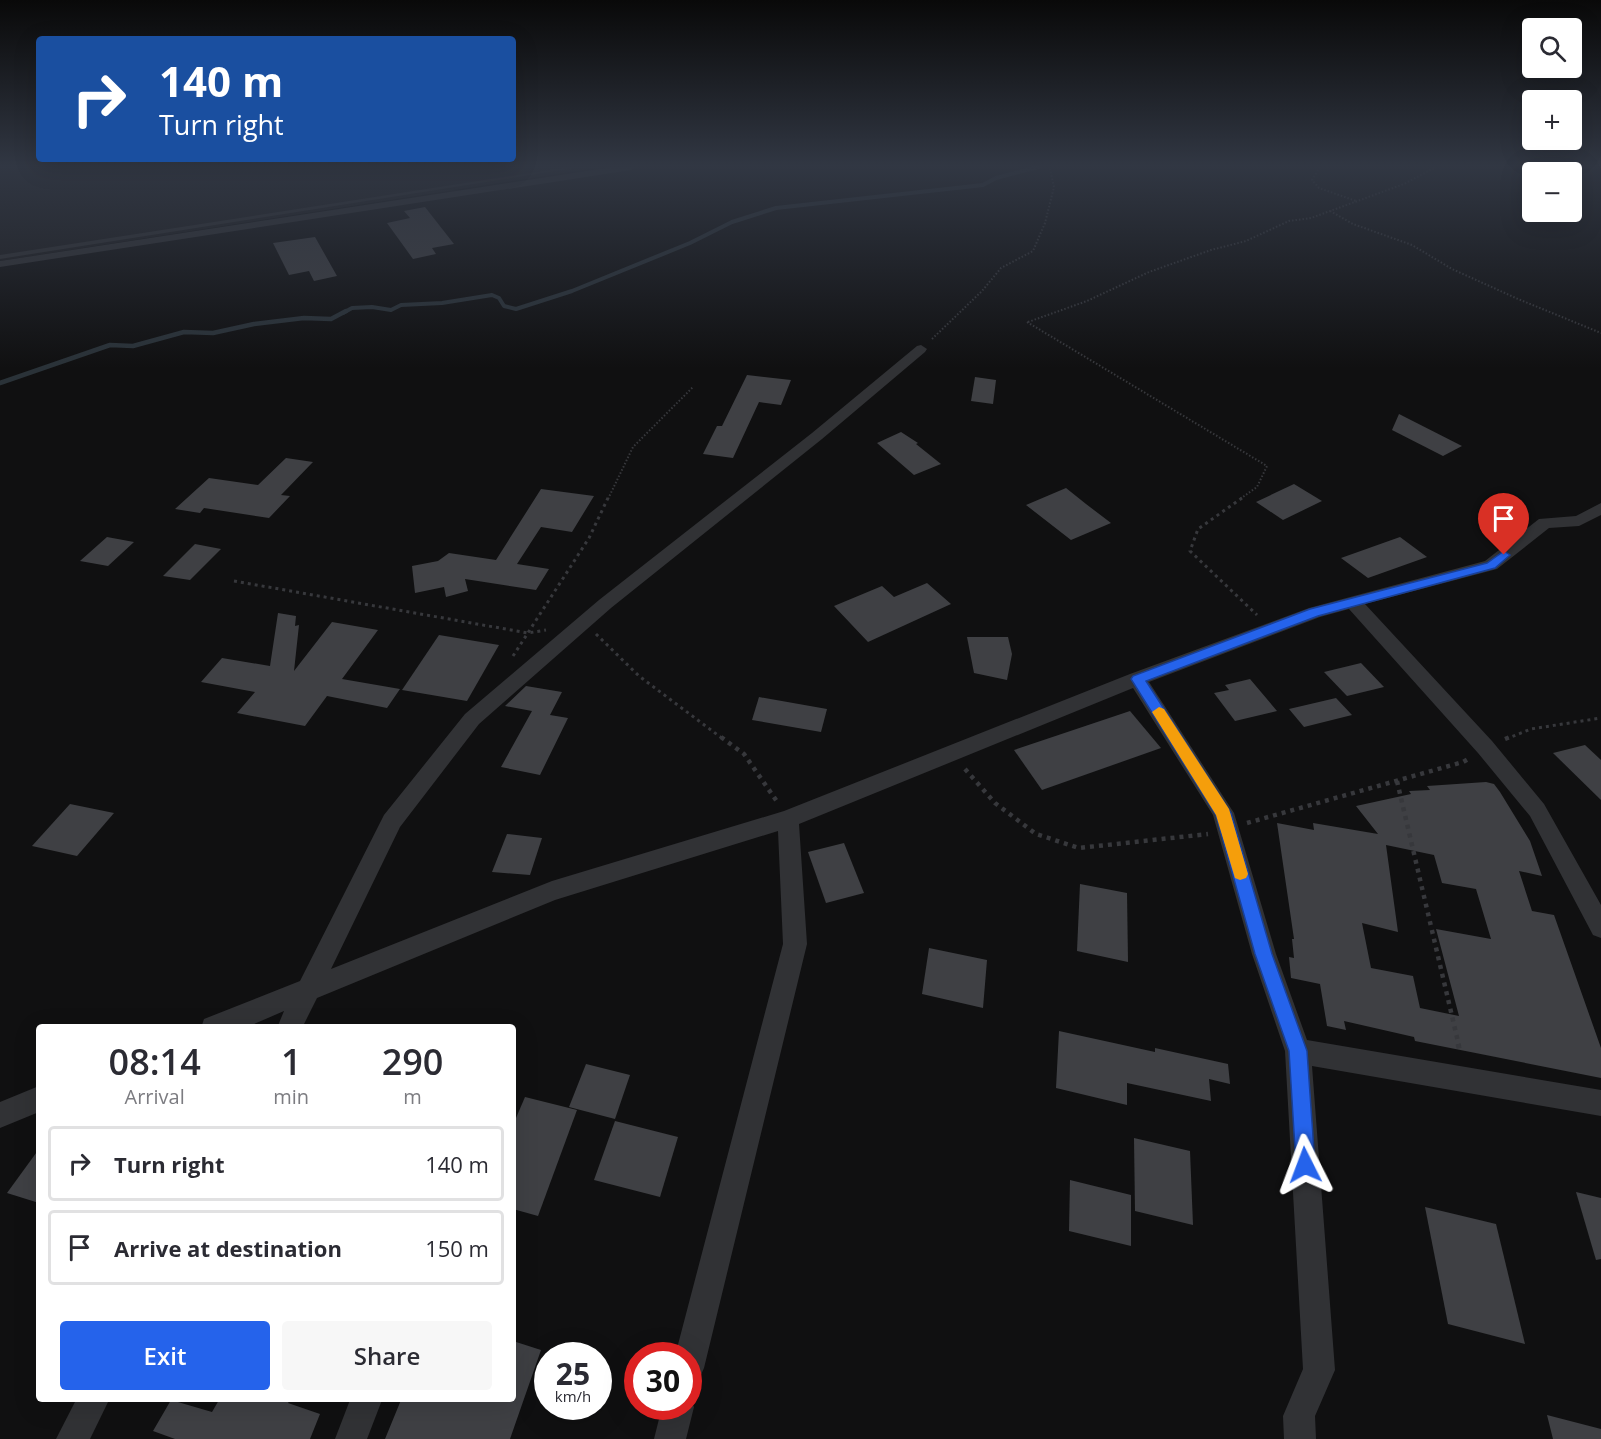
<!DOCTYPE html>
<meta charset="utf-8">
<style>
body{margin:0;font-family:"Open Sans",sans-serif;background:#f7f7f7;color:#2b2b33;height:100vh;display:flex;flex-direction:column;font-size:22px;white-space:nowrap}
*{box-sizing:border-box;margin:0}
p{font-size:20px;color:#7c7c81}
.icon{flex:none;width:33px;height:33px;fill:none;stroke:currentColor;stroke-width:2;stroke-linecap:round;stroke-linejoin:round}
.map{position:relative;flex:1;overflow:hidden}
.side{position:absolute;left:36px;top:1024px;width:480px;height:378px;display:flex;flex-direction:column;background:#fff;border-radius:6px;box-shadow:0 6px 24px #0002}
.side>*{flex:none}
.banner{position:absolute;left:36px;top:36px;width:480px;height:126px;border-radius:6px;box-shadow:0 6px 24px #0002;background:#1a4fa0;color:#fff;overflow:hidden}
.fabs{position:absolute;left:1522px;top:18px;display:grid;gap:12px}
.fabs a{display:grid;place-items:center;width:60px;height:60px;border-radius:6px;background:#fff;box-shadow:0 6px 24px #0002;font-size:30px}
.speed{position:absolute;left:534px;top:1342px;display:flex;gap:12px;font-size:30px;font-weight:700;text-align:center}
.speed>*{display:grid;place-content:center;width:78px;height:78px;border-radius:50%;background:#fff;box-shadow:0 6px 24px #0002;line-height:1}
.speed small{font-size:15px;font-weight:400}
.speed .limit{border:9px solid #d22;background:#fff;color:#111}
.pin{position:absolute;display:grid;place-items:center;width:51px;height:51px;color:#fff;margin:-62px -26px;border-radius:50% 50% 50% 0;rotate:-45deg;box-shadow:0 0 6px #0007}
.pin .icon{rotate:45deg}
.me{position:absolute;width:66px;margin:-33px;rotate:357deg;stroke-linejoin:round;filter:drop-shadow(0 0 4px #0008)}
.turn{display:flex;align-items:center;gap:21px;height:126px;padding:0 24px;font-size:27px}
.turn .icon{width:78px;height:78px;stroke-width:2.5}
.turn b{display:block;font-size:42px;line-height:51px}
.eta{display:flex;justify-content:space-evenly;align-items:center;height:102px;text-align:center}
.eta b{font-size:36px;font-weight:600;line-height:42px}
.action{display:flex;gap:12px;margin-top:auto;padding:12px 24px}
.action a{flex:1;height:69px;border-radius:6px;background:#2563eb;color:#fff;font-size:24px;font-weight:600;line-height:69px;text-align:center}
.action a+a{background:#f7f7f7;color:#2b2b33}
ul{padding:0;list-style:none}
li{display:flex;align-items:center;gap:18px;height:75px;margin:0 12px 9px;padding:0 12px;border:3px solid #e1e1e2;border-radius:6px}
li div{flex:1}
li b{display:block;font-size:22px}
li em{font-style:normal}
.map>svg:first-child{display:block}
</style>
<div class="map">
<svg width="1601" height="1439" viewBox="0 0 1601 1439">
<rect width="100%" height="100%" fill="#101011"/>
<polygon fill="#1c1c1e" points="0,167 602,167 0,261"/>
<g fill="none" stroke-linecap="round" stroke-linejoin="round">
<polyline stroke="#2a3238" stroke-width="4" points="343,313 352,308 372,307 391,310 401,305 442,303 492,295 499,298 504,306 516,309 572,291 690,243 732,222 776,208 983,185 996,178 1038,167"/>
<polyline stroke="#2a3238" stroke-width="4.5" points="0,383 110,345 133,346 184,332 213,333 254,324 304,318 331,319 346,311"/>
</g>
<g fill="#3f4044" fill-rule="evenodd">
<polygon points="425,207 454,244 432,248 436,254 413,259 387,223 410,218 404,211"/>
<polygon points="315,237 337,276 314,281 309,271 289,275 273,243"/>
<polygon points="747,375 791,380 781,405 759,402 733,458 703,454 717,426 722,426"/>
<polygon points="975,377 996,380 993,404 971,401"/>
<polygon points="1399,414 1462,446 1443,456 1392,430"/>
<polygon points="901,432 918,443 916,444 941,464 914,475 877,443"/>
<polygon points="286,458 313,462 281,495 290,496 269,518 204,508 200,513 175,509 209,478 258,485"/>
<polygon points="1294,484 1322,501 1283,520 1256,502"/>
<polygon points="1066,488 1086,504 1111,523 1071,540 1026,505"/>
<polygon points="541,489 594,496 572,532 541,527 517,564 549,569 536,590 465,579 468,591 446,597 444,587 415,593 412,566 438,561 449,553 496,560"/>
<polygon points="107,537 134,542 108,566 80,561"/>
<polygon points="1400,537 1427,557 1368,578 1341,558"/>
<polygon points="195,544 221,549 190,580 163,576"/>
<polygon points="927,583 951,604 868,642 834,606 882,586 894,597"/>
<polygon points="278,613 296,616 295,626 299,625 294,671 332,622 378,630 342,679 400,689 387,708 327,696 305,726 237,713 255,692 201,682 222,658 270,666"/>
<polygon points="439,635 499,645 467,701 402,690"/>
<polygon points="967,637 1008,637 1012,654 1007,680 974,673"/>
<polygon points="1361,663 1384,687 1347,696 1324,672"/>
<polygon points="1250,679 1277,711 1235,721 1214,693 1229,690 1225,685"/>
<polygon points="526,686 562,692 550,715 568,718 540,775 501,767 532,711 505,706"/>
<polygon points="759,697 827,709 821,732 752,720"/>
<polygon points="1336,698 1352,715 1304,727 1289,709"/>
<polygon points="1130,711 1161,748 1042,790 1014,750"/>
<polygon points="1585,745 1601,760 1601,800 1553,753"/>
<path d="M1486,782L1494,784L1500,792L1530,841L1542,876L1519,871L1532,911L1554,915L1601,1048V1078L1415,1041L1414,1037L1344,1021L1346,1030L1327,1026L1320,984L1291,978L1289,957L1294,958L1292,939H1294L1277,823L1314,830L1313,823L1378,834L1356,806L1411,794L1409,791L1430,790L1427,786ZM1386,845L1434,855L1442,883L1476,889L1491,939L1436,929L1459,1016L1420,1008L1413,976L1371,968L1362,923L1398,932Z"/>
<polygon points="70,804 114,813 77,856 32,846"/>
<polygon points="507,834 542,838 530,875 492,872"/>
<polygon points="844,843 864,893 826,903 808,852"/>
<polygon points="1080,884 1127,893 1128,962 1077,951"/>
<polygon points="929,948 987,960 983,1008 922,994"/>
<polygon points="1059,1031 1155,1052 1155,1048 1228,1064 1230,1084 1209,1079 1211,1101 1127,1083 1127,1105 1056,1088"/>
<polygon points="586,1064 630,1075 615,1119 569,1107"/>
<polygon points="525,1097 577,1110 538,1216 513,1209 513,1125"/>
<polygon points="615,1121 678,1137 660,1197 594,1180"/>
<polygon points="1134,1138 1190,1151 1193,1225 1135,1211"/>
<polygon points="39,1149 39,1203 7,1193"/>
<polygon points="1070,1180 1131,1195 1131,1246 1069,1231"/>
<polygon points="1576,1192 1601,1198 1601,1259 1596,1260"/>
<polygon points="1425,1207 1496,1224 1525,1344 1448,1324"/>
<polygon points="513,1341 541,1350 510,1439 385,1439 401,1400 513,1400"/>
<polygon points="171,1400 212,1412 219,1400 290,1400 288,1403 320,1414 310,1439 175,1439 153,1431"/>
<polygon points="1547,1415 1601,1429 1601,1439 1553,1439"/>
</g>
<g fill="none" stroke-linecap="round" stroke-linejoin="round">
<g stroke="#37383c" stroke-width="2" stroke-dasharray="1.5 2" stroke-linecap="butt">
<polyline points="1320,167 1312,180 1319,188 1356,201"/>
<polyline points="1330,211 1353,224 1412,245 1452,269 1518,299 1601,333"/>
<polyline points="1027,322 1267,466 1257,487 1240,499"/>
<polyline points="1028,322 1087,301 1149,272 1211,250 1246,241 1289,221 1311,218 1404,184 1436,167"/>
<polyline points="932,339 982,291 1001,268 1033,251 1045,223 1054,187 1050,169"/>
<polyline points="608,499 633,447 693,387"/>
</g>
<g stroke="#37383c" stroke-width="3" stroke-dasharray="3 4" stroke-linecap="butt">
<polyline points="1242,498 1198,529 1190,551 1257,615"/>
<polyline points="234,581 528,633 546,630"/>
<polyline points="596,634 639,676 723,739"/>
<polyline points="513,656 589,538 608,498"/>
<polyline points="1506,739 1531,729 1601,718"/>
</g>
<g stroke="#37383c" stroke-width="4.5" stroke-dasharray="4 5" stroke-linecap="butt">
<polyline points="721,737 744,754 778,803"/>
<polyline points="1505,739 1510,737"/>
<polyline points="965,769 995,803 1036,834 1079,848 1208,834"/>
<polyline points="1397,781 1459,1046"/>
<polyline points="1247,823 1463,762 1470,758"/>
</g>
<polyline stroke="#37383c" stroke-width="5" stroke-dasharray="4.5 7" stroke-linecap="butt" points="1458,1044 1461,1055"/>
<polygon fill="#313235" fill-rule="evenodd" points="569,167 581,167 0,259 0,255"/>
<g fill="#313235" fill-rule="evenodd">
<polygon points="613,167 636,167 631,170 0,267 0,261"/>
<polygon points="921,345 927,349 925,352 822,439 611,608 479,724 400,827 331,969 552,881 784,811 1130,674 1309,608 1485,561 1539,519 1576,516 1601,503 1601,515 1579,526 1549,528 1497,569 1365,604 1492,741 1544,804 1601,905 1601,938 1593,935 1530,816 1478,753 1349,609 1320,617 1149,682 1234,813 1276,954 1307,1040 1601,1090 1601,1116 1312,1066 1335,1370 1315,1416 1316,1439 1284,1439 1283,1416 1303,1369 1285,1051 1252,954 1213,815 1133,688 799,824 807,944 704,1368 699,1379 688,1383 688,1356 675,1356 783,944 778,831 555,900 317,998 302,1028 277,1028 284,1011 245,1028 201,1028 204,1019 300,981 384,815 465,714 599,600 812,433 917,346"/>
<polygon points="39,1086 39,1112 0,1128 0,1102"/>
<polygon points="688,1395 694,1407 686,1439 654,1439 662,1407 688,1407"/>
<polygon points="76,1400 109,1400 90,1439 56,1439"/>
<polygon points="350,1400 382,1400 367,1439 335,1439"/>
</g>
</g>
<linearGradient id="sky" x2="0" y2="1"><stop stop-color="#090909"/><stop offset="0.45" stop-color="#313743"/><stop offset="1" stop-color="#313743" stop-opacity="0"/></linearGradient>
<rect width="1601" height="368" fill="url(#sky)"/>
<polygon fill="#2563eb" stroke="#184099" stroke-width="1.5" points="1504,551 1510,555 1495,568 1318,616 1146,681 1231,813 1272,954 1307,1051 1315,1165 1312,1172 1305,1175 1299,1172 1296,1165 1289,1051 1255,954 1216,815 1131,679 1133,676 1310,609 1487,563"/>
<polygon fill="#f59e0b" points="1159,707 1164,709 1229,809 1248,874 1246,878 1240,880 1235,878 1216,815 1152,712"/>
</svg>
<div class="fabs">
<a><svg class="icon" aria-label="search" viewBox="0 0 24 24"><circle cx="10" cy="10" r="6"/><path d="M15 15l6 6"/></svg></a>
<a>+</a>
<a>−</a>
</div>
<div class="speed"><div>25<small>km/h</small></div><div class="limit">30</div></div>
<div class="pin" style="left:1504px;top:555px;background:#d93025"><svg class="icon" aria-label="arrive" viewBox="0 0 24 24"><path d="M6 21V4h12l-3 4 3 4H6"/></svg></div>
<svg class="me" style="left:1305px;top:1165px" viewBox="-20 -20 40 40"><path d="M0-17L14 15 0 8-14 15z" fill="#2563eb" stroke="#fff" stroke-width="4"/></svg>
<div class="banner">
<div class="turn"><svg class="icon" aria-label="right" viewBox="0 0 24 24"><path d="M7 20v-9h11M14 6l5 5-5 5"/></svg><div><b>140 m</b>Turn right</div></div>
</div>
<section class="side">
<div class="eta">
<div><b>08:14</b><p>Arrival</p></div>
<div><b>1</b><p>min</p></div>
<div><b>290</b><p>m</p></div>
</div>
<ul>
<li><svg class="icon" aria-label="right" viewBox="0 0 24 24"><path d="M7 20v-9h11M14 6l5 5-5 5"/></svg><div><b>Turn right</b></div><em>140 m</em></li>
<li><svg class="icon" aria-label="arrive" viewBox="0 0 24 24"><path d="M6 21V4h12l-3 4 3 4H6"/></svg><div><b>Arrive at destination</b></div><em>150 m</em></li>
</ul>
<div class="action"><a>Exit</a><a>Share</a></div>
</section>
</div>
